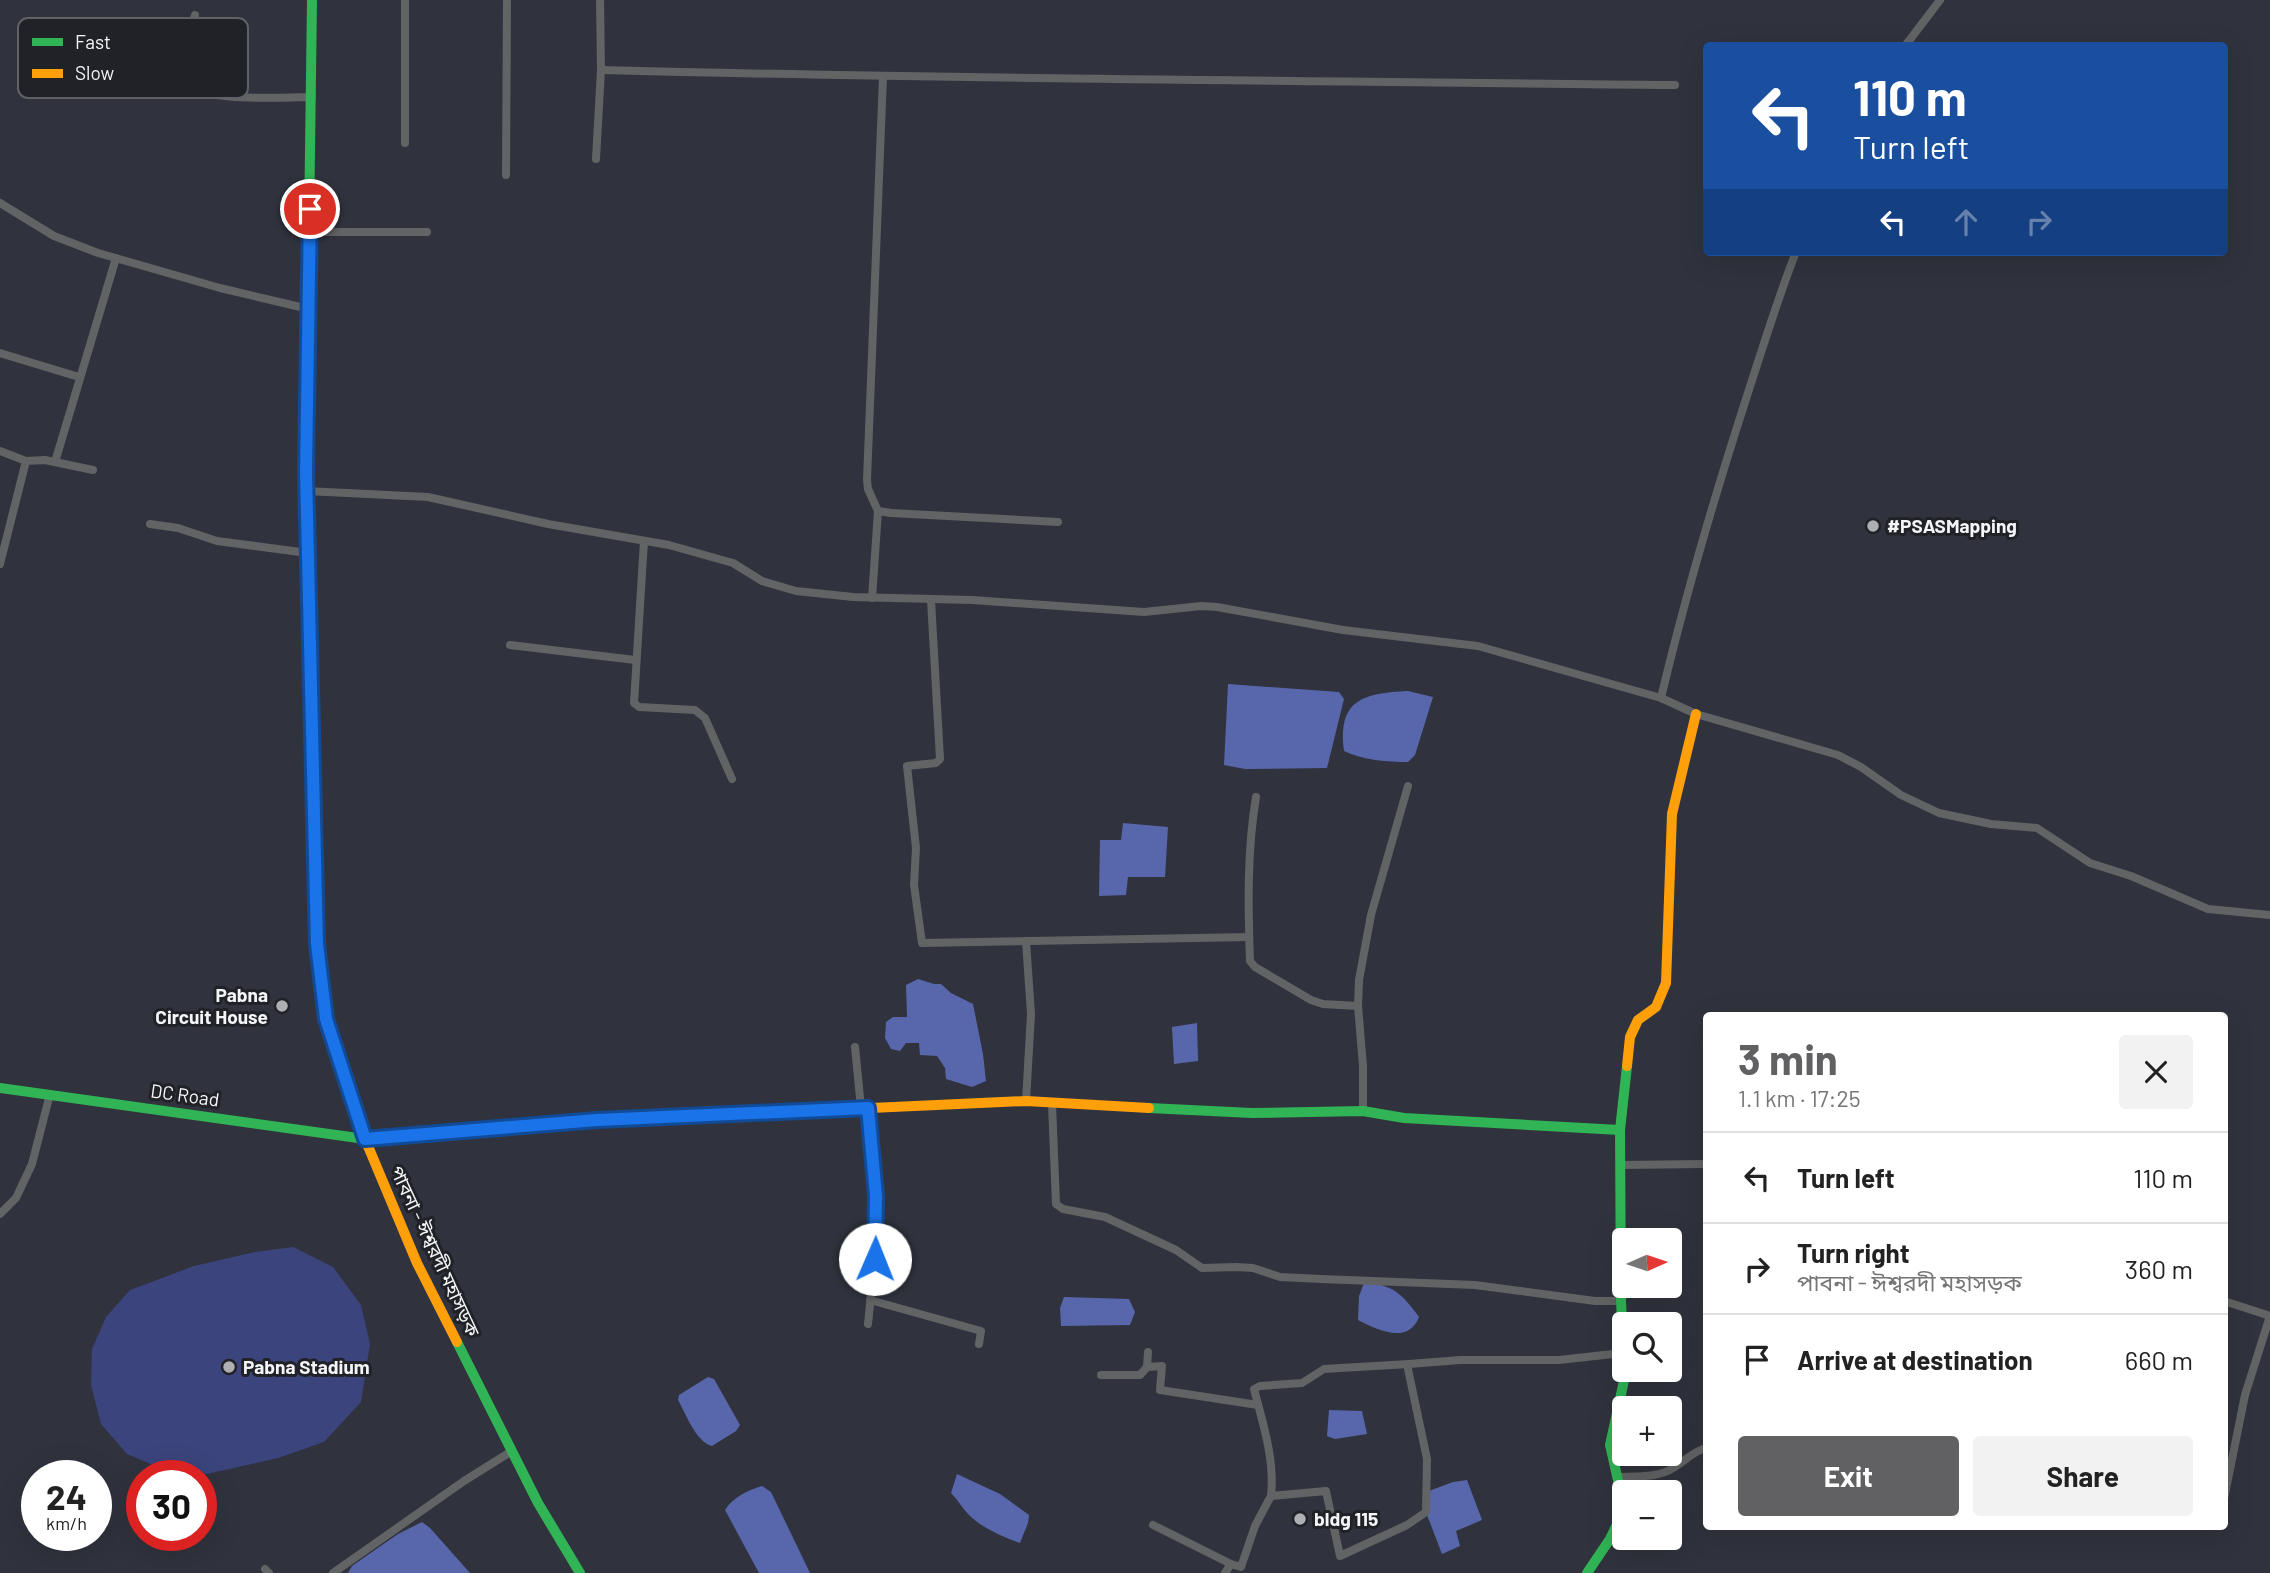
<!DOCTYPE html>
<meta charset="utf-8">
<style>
body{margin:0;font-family:Barlow,"Noto Sans Bengali",sans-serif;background:#f2f2f2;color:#222;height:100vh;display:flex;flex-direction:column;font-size:26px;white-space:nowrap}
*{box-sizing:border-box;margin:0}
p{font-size:23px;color:#767676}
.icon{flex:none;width:38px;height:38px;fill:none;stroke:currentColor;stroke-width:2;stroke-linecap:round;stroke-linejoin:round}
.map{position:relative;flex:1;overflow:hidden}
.panel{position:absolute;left:1703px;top:1012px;width:525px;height:518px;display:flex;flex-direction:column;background:#fff;border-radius:7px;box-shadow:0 7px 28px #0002}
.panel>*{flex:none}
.banner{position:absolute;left:1703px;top:42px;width:525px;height:214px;border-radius:7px;box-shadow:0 7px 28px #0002;background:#1a4fa0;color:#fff;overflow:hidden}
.needle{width:46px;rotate:87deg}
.tools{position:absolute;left:1612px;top:1228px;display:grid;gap:14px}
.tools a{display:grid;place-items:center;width:70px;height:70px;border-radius:7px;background:#fff;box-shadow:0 7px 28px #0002;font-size:35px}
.speed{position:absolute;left:21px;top:1460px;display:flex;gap:14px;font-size:35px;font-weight:700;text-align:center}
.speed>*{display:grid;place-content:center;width:91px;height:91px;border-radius:50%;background:#fff;box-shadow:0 7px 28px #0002;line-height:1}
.speed small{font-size:18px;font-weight:400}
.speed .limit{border:10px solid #d22;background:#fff;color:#111}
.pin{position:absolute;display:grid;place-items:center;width:60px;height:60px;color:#fff;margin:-30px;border:4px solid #fff;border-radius:50%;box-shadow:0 2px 7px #0007}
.me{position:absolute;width:77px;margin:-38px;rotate:1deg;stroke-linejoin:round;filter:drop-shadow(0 0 5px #0008)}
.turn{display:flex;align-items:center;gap:24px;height:147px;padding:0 35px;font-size:32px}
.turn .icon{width:91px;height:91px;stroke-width:2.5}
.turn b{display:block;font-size:49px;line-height:60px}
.lanes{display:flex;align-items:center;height:66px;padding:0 35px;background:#0003;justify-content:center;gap:35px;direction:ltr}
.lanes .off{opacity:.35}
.round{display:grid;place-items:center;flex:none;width:74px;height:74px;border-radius:7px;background:#f2f2f2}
.head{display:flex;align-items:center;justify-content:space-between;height:119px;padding:0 35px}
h1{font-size:42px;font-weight:700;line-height:52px;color:#616163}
.button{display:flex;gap:14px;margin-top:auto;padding:14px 35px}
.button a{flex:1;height:80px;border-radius:7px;background:#616163;color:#fff;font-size:28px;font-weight:700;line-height:80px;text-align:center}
.button a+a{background:#f2f2f2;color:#222}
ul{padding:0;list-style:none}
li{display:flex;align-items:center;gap:21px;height:91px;padding:0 35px;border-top:2px solid #e0e0e0}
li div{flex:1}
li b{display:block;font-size:26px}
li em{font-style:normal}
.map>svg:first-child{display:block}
</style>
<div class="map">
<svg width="2270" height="1573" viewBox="0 0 2270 1573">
<rect width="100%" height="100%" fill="#2b2d30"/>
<path fill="#30333d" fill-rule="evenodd" d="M0,0H2270V1573H0ZM1706,46H2224V252H1706ZM1706,1015H2224V1526H1706ZM1624,1241H1670V1286H1624ZM1624,1325H1670V1370H1624ZM1624,1409H1670V1454H1624ZM37,1475H96V1535H37ZM142,1475H201V1535H142ZM1624,1493H1670V1538H1624Z"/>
<polygon fill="#3b447c" points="293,1247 333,1267 361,1305 370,1344 361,1402 324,1442 278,1458 207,1474 167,1471 127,1454 101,1424 91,1385 92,1349 106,1317 130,1290 194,1266 255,1252"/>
<g fill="#5866ac">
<polygon points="1228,684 1339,692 1344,699 1327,768 1245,769 1224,765"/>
<path d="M1408,691L1433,697L1415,755L1408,762C1388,762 1362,760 1344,751C1337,700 1363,693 1408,691Z"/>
<polygon points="1123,823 1168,827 1165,877 1128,877 1126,895 1099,896 1100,840 1121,840"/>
<polygon points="918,979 934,984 941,984 951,993 973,1004 983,1054 986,1081 972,1087 946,1079 945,1068 937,1056 920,1055 919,1043 906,1043 900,1051 891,1049 885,1038 886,1022 893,1017 907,1017 906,985"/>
<polygon points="1197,1023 1198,1061 1174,1064 1172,1027"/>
<path d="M1364,1283C1393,1284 1402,1294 1419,1317C1408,1345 1378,1330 1358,1320L1359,1296Z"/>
<polygon points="1064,1297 1129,1299 1135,1312 1130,1325 1061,1326 1060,1308"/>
<path d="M708,1377L714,1379L740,1425L736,1431L712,1446C696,1442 686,1414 678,1400L679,1395Z"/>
<polygon points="1329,1410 1362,1411 1367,1434 1335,1439 1327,1436"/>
<path d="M957,1474L1000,1494L1029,1515L1028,1523L1020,1543C1003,1537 982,1528 969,1515C963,1509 958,1500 951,1493Z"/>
<polygon points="1467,1480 1482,1520 1456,1531 1460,1546 1442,1554 1427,1515 1429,1491 1453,1482"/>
<path d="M762,1486L771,1492L810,1573H759L725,1510C732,1498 748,1490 762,1486Z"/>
<polygon points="422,1522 430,1528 470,1573 348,1573 352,1566 398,1534"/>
</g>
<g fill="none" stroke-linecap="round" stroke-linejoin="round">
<g stroke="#626364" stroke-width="8">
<path d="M195,15C191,29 177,67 181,79C190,104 289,97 312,97"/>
<polyline points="1905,46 1940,0"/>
<path d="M601,70C959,79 1317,81 1675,85"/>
<polyline points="883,77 867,480 868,489 878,511 891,513 1058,522"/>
<polyline points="405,143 405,0"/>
<polyline points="596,159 601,70 600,0"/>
<polyline points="506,175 507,0"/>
<polyline points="0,203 54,236 98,253 220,288 309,309"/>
<polyline points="310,232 427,232"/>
<path d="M1796,252C1777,300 1762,350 1746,399C1714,498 1685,597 1661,698L1696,714L1838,755L1861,767L1901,795L1939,813L1991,824L2037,828L2090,863L2131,876L2208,909L2270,915"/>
<polyline points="0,353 79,377"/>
<polyline points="0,451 26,461"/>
<polyline points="55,462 116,258"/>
<polyline points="306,491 428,497 548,524 669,545 733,563 762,581 796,591 853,597 972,600 1144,612 1201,606 1217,607 1343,630 1478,646 1661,698"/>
<polyline points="150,524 178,528 217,541 308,553"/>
<polyline points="644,541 634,703 639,707 695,710 705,718 732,779"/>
<polyline points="0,564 26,461 45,460 93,470"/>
<polyline points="872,598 878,511"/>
<polyline points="931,600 940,759 936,763 907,766 916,848 914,885 922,943 1249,937"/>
<polyline points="510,645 635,660"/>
<path d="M1256,797C1247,851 1248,906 1250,961L1255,967L1311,1000L1323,1004L1358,1006"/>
<polyline points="1026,941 1031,1014 1026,1101"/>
<polyline points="855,1047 861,1108"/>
<polyline points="1052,1104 1056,1204 1063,1209 1105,1217 1176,1250 1202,1268 1236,1267 1253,1268 1280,1277 1321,1279 1475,1285 1595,1301 1621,1301"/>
<polyline points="1363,1111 1363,1066 1358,1006 1359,980 1371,915 1408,786"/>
<polyline points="1621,1165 1706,1164"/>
<polyline points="0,1214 16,1198 32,1164 50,1094"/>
<polyline points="870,1300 981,1331 979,1344"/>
<polyline points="2224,1301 2270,1316"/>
<polyline points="868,1324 876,1245 875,1179 868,1108"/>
<polyline points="1148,1352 1147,1367 1162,1366 1160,1390 1258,1405"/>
<polyline points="1101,1375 1140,1375 1147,1367"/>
<path d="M1617,1477C1634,1476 1659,1478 1673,1468C1685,1461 1692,1452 1706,1448"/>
<path d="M1271,1496C1275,1460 1263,1424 1254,1389L1260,1386L1302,1383L1324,1369L1409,1364"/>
<polyline points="2224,1499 2245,1395 2270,1316"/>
<polyline points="1153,1525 1231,1564 1225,1573"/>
<polyline points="1231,1564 1241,1567 1255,1526 1271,1496 1326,1491 1340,1556 1407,1525 1426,1512 1427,1459 1408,1369 1409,1364 1460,1360 1559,1360 1622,1353"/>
<polyline points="265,1569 269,1573"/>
<polyline points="333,1573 464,1481 512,1451"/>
</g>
<g stroke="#30b455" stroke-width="10">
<polyline points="312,0 306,453 317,930"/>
<polyline points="0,1088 365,1139 597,1120 676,1117"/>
<polyline points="1149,1108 1252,1113 1363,1111 1404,1118 1620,1130"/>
<polyline points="457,1342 538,1503 580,1573"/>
<polyline points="1587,1573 1610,1539 1622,1514 1622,1498 1610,1445 1625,1376 1621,1301 1620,1130 1627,1066"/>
</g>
<g stroke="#ff9f0a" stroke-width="10">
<polyline points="317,930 326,1019 365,1139 417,1263 457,1342"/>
<polyline points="1627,1066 1630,1037 1638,1020 1656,1007 1666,983 1672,814 1696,714"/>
<polyline points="676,1117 1026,1101 1149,1108"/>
</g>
</g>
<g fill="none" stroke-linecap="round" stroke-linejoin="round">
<g stroke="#114b97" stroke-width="18">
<polyline id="route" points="310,209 306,472 317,944 326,1019 365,1139 597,1120 868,1108 876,1196 875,1259"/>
</g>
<use href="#route" stroke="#1a73e8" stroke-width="12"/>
</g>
<g fill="#aeafb2" stroke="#212227" stroke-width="2.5">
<circle cx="1873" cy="526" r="7"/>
<circle cx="282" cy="1006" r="7"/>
<circle cx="229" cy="1367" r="7"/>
<circle cx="1300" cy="1519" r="7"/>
</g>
<g text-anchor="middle" stroke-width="6" stroke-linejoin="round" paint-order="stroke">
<g font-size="19" font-weight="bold" fill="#f4f5f8" stroke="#212227" text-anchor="start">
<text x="1887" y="533">#PSASMapping</text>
<text x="268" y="1002" text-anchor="end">Pabna<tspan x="268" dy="22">Circuit House</tspan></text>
<text x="243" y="1374">Pabna Stadium</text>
<text x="1314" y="1526">bldg 115</text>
</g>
<g font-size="19" fill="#f4f5f8" stroke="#212227">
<text transform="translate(185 1095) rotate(8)" y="7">DC Road</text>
<text transform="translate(435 1251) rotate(65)" y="7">পাবনা - ঈশ্বরদী মহাসড়ক</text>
</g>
</g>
<rect x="18" y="18" width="230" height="80" rx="10" fill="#212227" stroke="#606166" stroke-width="2"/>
<rect x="32" y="38" width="31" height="8" fill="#30b455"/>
<rect x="32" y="69" width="31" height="9" fill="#ff9f0a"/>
<g font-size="19" fill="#f4f5f8">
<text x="75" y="49">Fast</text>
<text x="75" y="80">Slow</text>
</g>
</svg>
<div class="tools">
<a><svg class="needle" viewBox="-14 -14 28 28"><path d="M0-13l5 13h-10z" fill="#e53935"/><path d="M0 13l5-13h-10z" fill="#767676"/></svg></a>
<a><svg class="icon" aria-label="search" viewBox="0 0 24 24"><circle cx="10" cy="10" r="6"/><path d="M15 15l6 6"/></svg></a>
<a>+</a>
<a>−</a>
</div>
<div class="speed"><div>24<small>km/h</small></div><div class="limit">30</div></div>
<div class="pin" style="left:310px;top:209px;background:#d93025"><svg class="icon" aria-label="arrive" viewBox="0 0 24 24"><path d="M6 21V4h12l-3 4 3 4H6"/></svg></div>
<svg class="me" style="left:875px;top:1259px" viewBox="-20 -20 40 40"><circle r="19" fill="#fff"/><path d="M0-13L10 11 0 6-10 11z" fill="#1a73e8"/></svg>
<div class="banner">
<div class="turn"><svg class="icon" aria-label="left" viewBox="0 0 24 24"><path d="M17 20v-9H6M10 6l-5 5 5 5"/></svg><div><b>110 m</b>Turn left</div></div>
<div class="lanes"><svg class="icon" aria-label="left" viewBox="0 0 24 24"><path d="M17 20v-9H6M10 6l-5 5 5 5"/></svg><svg class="icon off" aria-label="ahead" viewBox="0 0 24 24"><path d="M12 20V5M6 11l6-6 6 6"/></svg><svg class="icon off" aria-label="right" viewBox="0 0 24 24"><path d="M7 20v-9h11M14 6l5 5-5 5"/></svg></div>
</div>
<section class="panel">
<div class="head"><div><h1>3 min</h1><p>1.1 km · 17:25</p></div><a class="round"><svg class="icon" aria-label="close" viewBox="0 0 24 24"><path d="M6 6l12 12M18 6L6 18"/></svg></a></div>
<ul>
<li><svg class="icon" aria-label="left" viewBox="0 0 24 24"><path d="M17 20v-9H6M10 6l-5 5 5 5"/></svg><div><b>Turn left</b></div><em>110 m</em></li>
<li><svg class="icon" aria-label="right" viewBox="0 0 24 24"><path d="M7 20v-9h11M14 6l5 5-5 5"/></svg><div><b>Turn right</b><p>পাবনা - ঈশ্বরদী মহাসড়ক</p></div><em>360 m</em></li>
<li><svg class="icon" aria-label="arrive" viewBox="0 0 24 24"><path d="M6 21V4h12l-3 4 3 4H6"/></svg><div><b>Arrive at destination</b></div><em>660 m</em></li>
</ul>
<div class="button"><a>Exit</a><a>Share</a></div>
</section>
</div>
